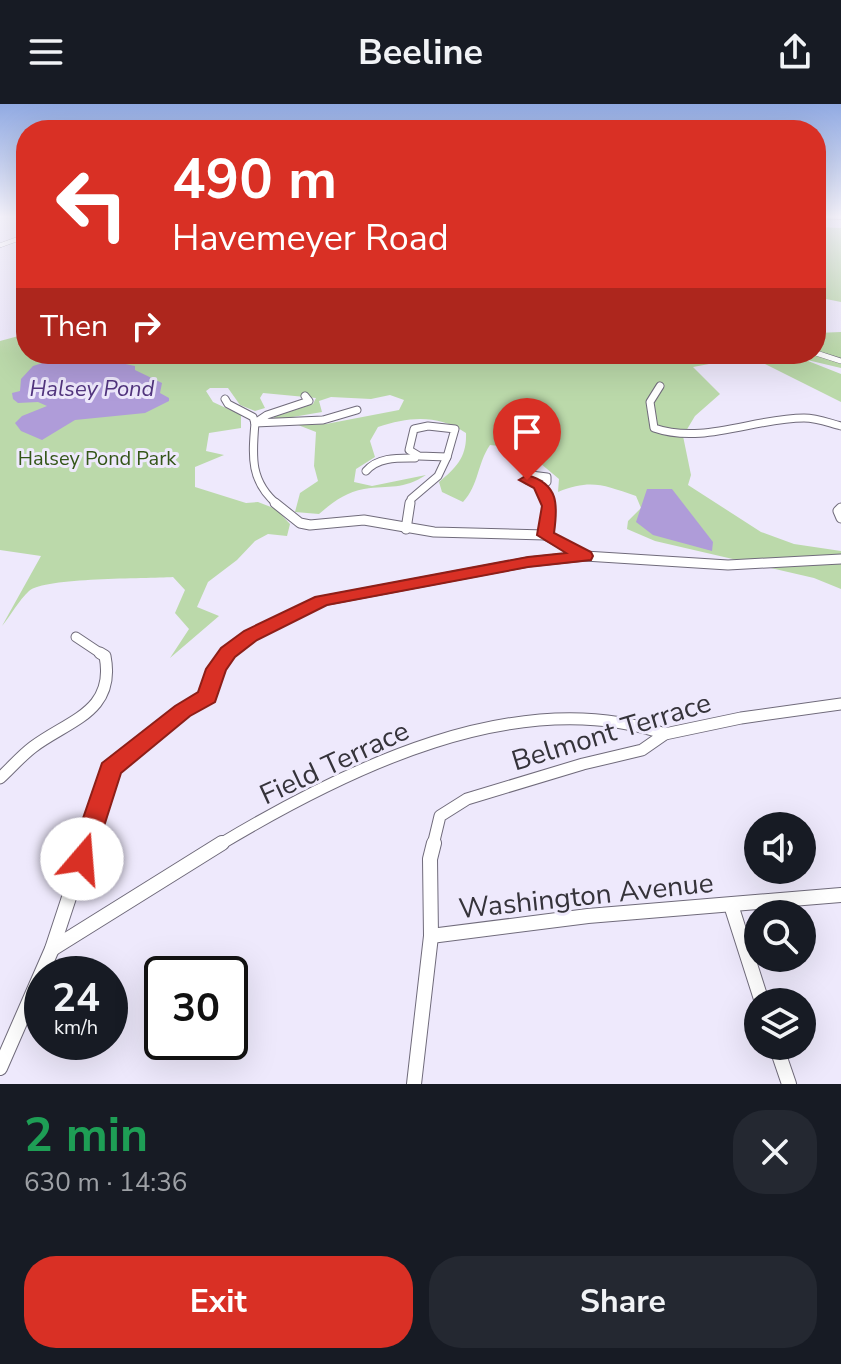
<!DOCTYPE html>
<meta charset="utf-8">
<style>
body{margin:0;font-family:"Nunito Sans",sans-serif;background:#242831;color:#f1f3f6;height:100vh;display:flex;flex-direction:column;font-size:30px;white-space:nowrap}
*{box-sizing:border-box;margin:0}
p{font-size:26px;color:#9ea1a6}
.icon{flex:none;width:44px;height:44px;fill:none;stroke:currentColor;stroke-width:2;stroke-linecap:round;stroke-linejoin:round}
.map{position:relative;height:980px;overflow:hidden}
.drawer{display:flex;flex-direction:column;background:#171b24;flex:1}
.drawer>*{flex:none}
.hud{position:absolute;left:16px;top:16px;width:810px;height:244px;border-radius:32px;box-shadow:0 8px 32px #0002;background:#d93025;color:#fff;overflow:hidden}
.tools{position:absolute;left:744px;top:708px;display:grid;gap:16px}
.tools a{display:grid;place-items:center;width:72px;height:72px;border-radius:50%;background:#171b24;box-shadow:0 8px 32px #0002;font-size:40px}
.speed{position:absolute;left:24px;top:852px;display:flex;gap:16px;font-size:40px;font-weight:700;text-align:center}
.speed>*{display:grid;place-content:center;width:104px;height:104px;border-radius:50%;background:#171b24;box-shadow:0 8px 32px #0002;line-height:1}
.speed small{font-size:20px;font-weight:400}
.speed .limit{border:4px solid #111;border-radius:12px;background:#fff;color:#111}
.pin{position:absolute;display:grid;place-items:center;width:68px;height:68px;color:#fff;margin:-82px -34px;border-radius:50% 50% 50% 0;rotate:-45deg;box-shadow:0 0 8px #0007}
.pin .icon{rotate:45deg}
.me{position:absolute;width:88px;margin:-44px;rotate:18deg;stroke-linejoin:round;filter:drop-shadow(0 0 6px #0008)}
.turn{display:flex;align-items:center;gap:28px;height:168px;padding:0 24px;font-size:36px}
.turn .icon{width:104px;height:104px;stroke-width:2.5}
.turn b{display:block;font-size:56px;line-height:68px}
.then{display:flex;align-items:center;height:76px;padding:0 24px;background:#0003;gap:16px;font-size:30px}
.round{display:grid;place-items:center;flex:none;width:84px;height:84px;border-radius:32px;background:#242831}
.headline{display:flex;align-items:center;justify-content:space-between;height:136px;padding:0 24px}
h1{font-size:48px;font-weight:700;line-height:60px;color:#1e9e55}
.action{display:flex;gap:16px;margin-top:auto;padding:16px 24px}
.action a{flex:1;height:92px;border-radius:32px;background:#d93025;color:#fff;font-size:32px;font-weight:700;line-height:92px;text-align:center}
.action a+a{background:#242831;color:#f1f3f6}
header{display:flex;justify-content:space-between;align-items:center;height:104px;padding:0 24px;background:#171b24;font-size:36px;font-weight:700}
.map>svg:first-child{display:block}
</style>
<header><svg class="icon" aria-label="menu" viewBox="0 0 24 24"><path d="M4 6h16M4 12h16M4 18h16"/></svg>Beeline<svg class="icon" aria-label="share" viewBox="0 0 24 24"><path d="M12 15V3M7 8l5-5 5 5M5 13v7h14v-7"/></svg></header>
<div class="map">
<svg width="841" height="980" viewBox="0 0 841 980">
<rect width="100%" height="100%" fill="#eee9fc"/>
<g fill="#bbd9aa">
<polygon points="816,123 841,124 841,198 816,193"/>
<path d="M841,228V264L803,255L841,270V298L759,257H725L693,263L720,290L695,312L683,332L691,371L688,381L761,428L794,440L841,447V485L814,474L655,437L627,425L628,417L641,404L636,392C603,381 591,375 558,388L559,375L522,344L490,341C477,360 479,381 463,398L442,388L439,378C456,364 467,353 466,329C437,310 409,313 378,323L370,337L375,353L356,365L354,378L372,382L426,371C403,386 390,381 364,385C346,388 333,398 319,410L295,408L300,389L318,377L314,362L316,328L298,321L326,320L399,306L404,296L390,291L371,295L331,293L319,297L322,308L275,316L274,313L313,300L316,294L263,289L260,294L265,304L255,307L240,301L228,284H210L206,287L213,298L241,311V324L209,329L206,347L224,351L195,363V383L246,399L258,398L276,405L290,420L287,432L268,430L255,437L237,456L208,478L197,503L219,512L170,554L189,525L175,509L185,486L173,473C145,475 45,473 29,487C19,496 11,511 2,522L41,452L0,446V237L26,230V250H816V229Z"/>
</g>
<g fill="#af9cd9">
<polygon points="97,254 135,262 135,266 162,279 160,289 169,294 169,297 145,309 75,316 42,336 21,327 15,319 22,312 47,302 38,298 18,299 13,295 12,289 20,287 21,275 33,262 55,255 63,259"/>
<polygon points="647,385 672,385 713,438 712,447 653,431 636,418"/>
</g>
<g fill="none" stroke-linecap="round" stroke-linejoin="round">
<g stroke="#706b7b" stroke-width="5">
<polyline id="minor-far5" points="1,141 26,132"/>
</g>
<g stroke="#706b7b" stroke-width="6">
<polyline id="minor-far4" points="816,249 841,257"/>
</g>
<g stroke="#706b7b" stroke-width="9">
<g id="minor-far3">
<path d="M660,282L650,298L654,324C703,341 754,314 804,314C817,314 829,319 841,322"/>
<polyline points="225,295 228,300 253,313 255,319 323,316 357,306"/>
<path d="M255,319C252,353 250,378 278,401"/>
<polyline points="255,319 267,311 309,297 305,292"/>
<polygon points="428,322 455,325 447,353 419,352 409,346 414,325"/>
<path d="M366,367C378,353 398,354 415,354"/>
<polygon points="531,371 547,373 547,378 541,382 527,376"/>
<polyline points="541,382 549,401"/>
<polyline points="410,401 411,395 438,372 447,353"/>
</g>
</g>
<g stroke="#706b7b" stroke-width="11">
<g id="minor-far2">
<polyline points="275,399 300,419 310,421 364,416 434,428 545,431 582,451"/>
<polyline points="841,404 838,407 841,414"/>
<polyline points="406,425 410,399"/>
<polyline points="545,431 549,399"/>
<polyline points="76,533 103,551"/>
<polyline points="226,551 251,531 322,497 528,458 585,452 728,461 841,455"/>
</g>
</g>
<g stroke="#706b7b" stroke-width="13">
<g id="minor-far1">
<path d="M0,674C11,664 21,652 33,643C69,616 116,608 105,552L100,549"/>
<polyline points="86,741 111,665 183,607 207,593 216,565 227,549"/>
<path d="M219,741C344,666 517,579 665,630"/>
<polyline points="433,741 440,712 467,695 583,660 642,646 665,630 741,614 841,600"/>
</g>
</g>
<g stroke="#706b7b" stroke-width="16">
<g id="minor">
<polyline points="731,801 762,898"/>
<polyline points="431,832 588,812 841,791"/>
<polyline points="52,845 222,739"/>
<polyline points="776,942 789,980"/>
<polyline points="0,964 52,845 87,739"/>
<polyline points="414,980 431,832 430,755 434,739"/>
</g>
</g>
<g stroke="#706b7b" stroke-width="2">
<polygon id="tertiary" points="816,113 841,113 841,115 816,114"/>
</g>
<use href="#minor-far5" stroke="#fff" stroke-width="4"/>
<use href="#minor-far4" stroke="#fff" stroke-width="5"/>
<use href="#minor-far3" stroke="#fff" stroke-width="7"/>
<use href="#minor-far2" stroke="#fff" stroke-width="9"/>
<use href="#minor-far1" stroke="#fff" stroke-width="11"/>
<use href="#minor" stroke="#fff" stroke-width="14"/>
<use href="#tertiary" fill="#fff" fill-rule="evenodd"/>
</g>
<linearGradient id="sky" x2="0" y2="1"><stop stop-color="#91aae2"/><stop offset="0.45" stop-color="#f7f5fe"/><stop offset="1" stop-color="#f7f5fe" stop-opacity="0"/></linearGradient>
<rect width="841" height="250" fill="url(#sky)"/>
<path fill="#d93025" stroke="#8d1f18" stroke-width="2" d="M527,371C559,380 558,401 554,429L591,448L593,452L591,456L528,463L327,501L257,536L235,553L226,566L215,598L190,612L121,669L91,763L82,766L73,763L69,755L102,659L175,602L198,588L206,565L221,544L244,527L315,493L528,453L566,449L537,431L542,402L534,384L519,376Z"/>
<g text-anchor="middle" stroke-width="6" stroke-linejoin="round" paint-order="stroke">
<g font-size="20" fill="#345619" stroke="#eee9fc">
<text x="97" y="361">Halsey Pond Park</text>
</g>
<g font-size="22" font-style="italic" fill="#52357f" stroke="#eee9fc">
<text x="92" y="292">Halsey Pond</text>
</g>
<g font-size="28" fill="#35333a" stroke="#eee9fc">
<text transform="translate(611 627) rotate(-17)" y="10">Belmont Terrace</text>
<text transform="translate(334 658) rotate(-25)" y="10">Field Terrace</text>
<text transform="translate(586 791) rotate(-6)" y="10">Washington Avenue</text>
</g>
</g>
</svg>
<div class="tools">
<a><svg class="icon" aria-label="sound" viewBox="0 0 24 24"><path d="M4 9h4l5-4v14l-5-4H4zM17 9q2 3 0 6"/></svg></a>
<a><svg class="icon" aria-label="search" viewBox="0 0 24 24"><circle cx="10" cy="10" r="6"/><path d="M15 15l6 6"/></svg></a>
<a><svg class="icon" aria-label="layers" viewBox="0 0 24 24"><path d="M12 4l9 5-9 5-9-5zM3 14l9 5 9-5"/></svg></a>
</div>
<div class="speed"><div>24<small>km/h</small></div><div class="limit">30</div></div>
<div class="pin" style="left:527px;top:376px;background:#d93025"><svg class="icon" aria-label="arrive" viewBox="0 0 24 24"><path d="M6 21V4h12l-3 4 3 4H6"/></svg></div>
<svg class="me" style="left:82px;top:755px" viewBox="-20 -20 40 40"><circle r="19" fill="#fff"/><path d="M0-13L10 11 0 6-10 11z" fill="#d93025"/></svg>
<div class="hud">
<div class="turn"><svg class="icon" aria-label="left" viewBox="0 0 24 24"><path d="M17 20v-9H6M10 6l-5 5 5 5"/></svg><div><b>490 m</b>Havemeyer Road</div></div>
<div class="then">Then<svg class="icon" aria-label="right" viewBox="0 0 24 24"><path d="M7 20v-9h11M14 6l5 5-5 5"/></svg></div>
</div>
</div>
<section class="drawer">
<div class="headline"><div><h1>2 min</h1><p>630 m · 14:36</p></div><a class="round"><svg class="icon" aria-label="close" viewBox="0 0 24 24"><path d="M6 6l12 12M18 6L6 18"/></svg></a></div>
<div class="action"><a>Exit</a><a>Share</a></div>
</section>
